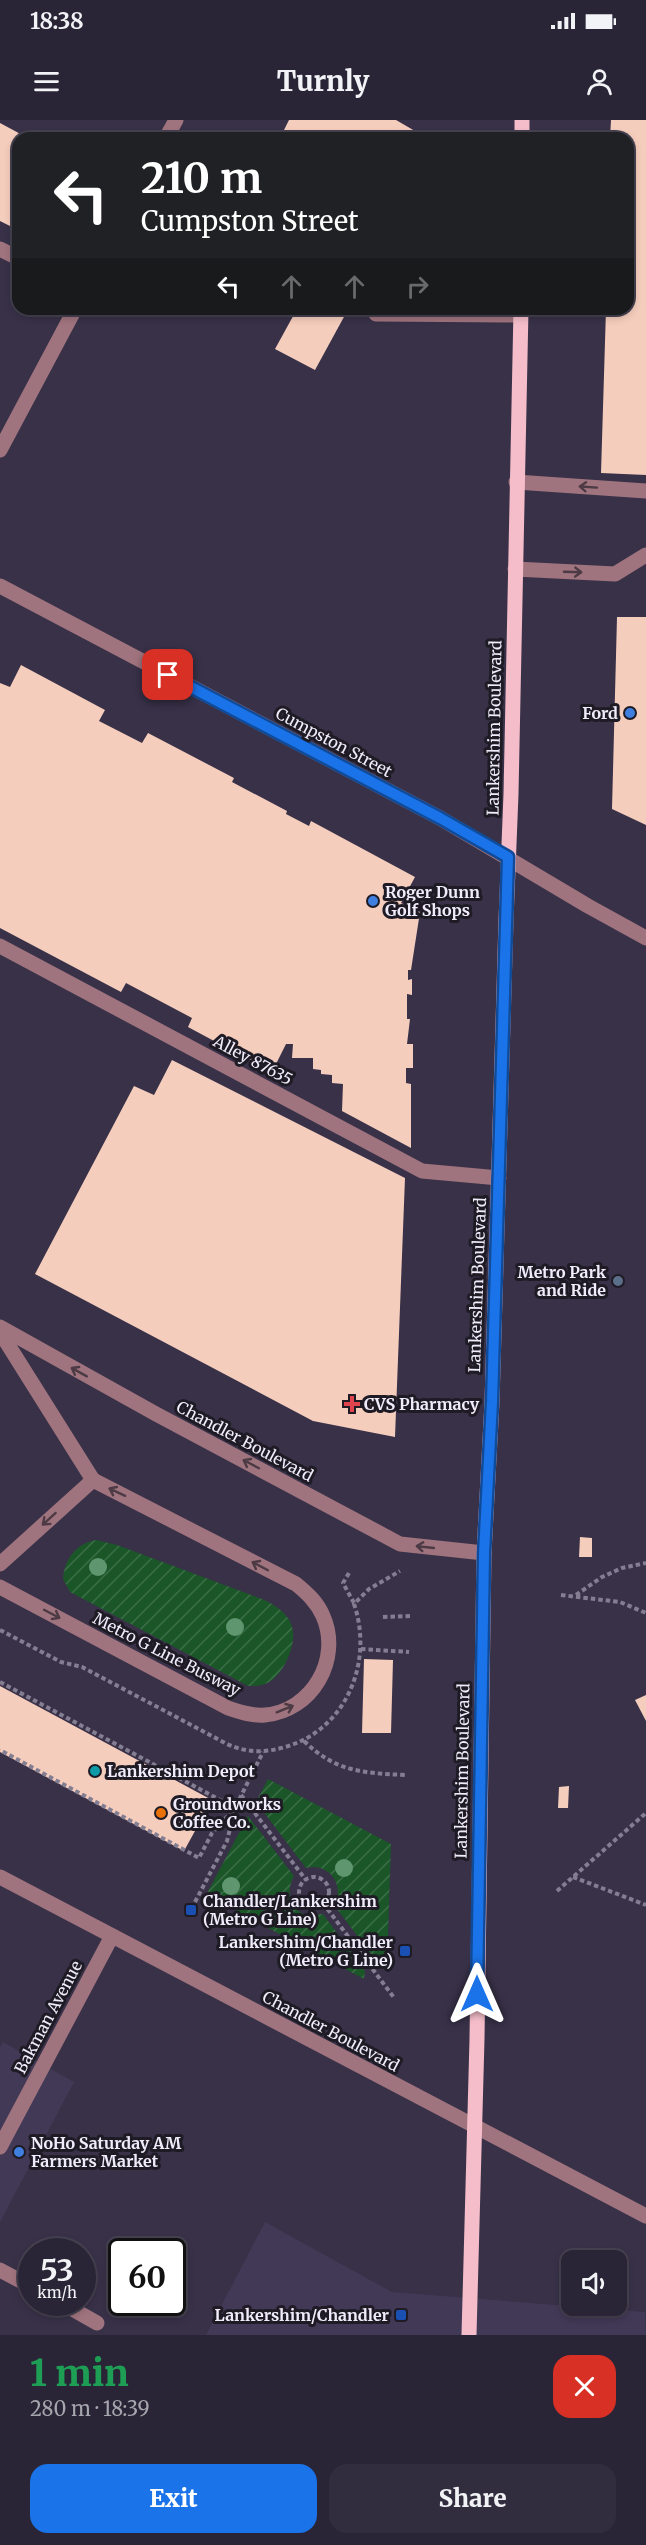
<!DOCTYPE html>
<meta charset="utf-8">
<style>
body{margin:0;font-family:Merriweather,serif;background:#322d3e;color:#f1f3f6;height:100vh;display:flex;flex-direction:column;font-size:22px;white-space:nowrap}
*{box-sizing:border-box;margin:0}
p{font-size:20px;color:#a5a5ad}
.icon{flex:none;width:33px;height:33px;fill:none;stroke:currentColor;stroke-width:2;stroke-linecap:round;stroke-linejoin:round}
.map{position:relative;height:2215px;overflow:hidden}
.sheet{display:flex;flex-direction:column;background:#2a2536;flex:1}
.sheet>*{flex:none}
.hud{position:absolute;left:12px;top:12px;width:622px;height:183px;border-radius:18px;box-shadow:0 3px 9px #0003,0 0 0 2px #464251;background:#202124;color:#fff;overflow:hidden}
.controls{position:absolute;left:561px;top:2130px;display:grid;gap:12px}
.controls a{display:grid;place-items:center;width:66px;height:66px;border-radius:12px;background:#2a2536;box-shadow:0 3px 9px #0003,0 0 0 2px #464251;font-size:30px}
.speed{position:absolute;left:18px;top:2118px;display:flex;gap:12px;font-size:30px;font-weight:700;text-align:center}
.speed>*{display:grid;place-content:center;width:78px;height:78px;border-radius:50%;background:#2a2536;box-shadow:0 3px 9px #0003,0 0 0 2px #464251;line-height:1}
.speed small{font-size:15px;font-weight:400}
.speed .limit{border:3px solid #111;border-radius:9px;background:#fff;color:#111}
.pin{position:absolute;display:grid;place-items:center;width:51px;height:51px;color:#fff;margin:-26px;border-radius:12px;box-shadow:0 3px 9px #0006}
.me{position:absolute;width:66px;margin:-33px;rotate:0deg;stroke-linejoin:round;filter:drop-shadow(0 0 4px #0008)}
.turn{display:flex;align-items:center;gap:21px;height:126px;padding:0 30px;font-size:27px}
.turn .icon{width:78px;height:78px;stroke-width:2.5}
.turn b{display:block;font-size:42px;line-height:51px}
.lanes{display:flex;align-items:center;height:57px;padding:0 30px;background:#0003;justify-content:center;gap:30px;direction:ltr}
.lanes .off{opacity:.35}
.round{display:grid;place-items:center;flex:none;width:63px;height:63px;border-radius:18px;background:#322d3e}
.summary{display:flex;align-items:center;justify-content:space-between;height:102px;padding:0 30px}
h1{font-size:36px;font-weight:800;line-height:45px;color:#1e9e55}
.primary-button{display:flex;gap:12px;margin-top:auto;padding:12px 30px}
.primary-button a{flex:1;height:69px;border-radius:18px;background:#1a73e8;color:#fff;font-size:24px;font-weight:800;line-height:69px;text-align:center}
.primary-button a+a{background:#322d3e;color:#f1f3f6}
.status{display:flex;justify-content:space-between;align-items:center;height:42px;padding:0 30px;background:#2a2536;direction:ltr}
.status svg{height:16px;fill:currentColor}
header{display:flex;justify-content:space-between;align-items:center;height:78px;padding:0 30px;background:#2a2536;font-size:27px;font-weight:800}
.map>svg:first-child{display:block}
</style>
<div class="status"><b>18:38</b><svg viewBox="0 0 49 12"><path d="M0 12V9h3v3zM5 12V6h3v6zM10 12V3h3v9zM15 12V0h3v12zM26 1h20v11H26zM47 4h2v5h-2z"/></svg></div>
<header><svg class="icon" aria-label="menu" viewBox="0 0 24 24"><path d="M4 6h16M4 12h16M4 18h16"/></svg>Turnly<svg class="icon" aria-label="person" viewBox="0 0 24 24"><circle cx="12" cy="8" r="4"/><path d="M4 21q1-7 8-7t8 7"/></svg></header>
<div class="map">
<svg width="646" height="2215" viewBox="0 0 646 2215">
<defs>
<pattern id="garden-furrows" width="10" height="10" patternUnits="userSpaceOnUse" patternTransform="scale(1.5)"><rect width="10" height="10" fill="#1a5627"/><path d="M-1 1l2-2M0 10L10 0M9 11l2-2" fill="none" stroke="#3c6e47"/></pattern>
</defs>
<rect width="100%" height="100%" fill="#383148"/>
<g fill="#423956">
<polygon points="3,1922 74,1962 0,2102 0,1927"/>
<polygon points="265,2102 392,2172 645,2192 646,2215 206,2215"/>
</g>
<g fill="url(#garden-furrows)">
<path d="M96,1420L117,1425L262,1479C294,1493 301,1513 285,1544C276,1560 267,1567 248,1566L70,1472L63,1459C64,1439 77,1423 96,1420Z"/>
<path d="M268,1659L391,1724L387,1846L377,1842L334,1785C346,1765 328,1742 306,1748L256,1682Z"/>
<path d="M248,1696L294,1756C286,1771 288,1788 306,1795L323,1794L365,1851L364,1859L206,1775Z"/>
</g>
<g fill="#f5cdbd">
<polygon points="289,0 396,0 427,18 280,18"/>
<polygon points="611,0 646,0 646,355 601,353 606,189 628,189 628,18 610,18"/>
<polygon points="0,3 28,18 18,18 18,110 0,101"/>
<polygon points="297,189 334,189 345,195 315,250 275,229"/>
<polygon points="617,497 646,497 646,705 612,689"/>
<polygon points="21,545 105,590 99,601 142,623 148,613 234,658 232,662 287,691 286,694 309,706 311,701 415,757 401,783 420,792 411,850 408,850 408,860 412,859 412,875 407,874 407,899 410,899 407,924 413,924 413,948 406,948 406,963 411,964 411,1028 342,991 343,964 332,963 332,955 321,954 321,950 313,949 313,938 292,938 293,924 286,924 272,952 188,907 192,898 126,863 121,872 0,808 0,563 10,567"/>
<polygon points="172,940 405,1058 395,1317 313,1301 35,1154 134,966 154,975"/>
<polygon points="580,1417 592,1418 592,1437 579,1437"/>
<polygon points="364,1539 393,1540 391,1613 362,1613"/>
<polygon points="0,1566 212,1680 184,1731 0,1632"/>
<polygon points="646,1575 646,1601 635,1580"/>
<polygon points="569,1666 568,1688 558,1688 559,1667"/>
</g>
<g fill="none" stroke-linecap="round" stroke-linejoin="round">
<g stroke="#837e91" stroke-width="4" stroke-dasharray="4.5 3" stroke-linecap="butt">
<polyline points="349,1453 343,1463 354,1483"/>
<polyline points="561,1475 620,1482 646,1493"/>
<polyline points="576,1475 602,1457 622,1448 646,1443"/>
<polyline points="383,1497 411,1496"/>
<path d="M0,1510L61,1542L82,1547L227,1624C247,1633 264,1633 285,1627C346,1610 374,1542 354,1484L369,1469L400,1451"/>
<polyline points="361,1529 409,1532"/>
<polyline points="0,1562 235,1688 212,1713 199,1738 0,1630"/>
<path d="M304,1621C336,1652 363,1653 405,1655"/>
<polyline points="241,1675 306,1760"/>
<polyline points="573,1757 646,1785"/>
<circle cx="314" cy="1772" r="15"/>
<polyline points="557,1771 646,1693"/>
<polyline points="195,1782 227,1721 235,1688 263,1632"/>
<polyline points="323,1783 395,1879"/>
</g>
<g stroke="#a0747e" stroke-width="15">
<polyline points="166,18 176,0"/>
<polyline points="0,129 18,138"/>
<polyline points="376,194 521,195"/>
<polyline points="0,330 75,189"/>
<polyline points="516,362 646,371"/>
<polyline points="515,449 615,454 646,435"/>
<polyline points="0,466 440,698 588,786 646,818"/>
<polyline points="0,826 422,1051 499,1058"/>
<polyline points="0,1207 156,1294 400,1424 484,1433"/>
<polyline points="0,1212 93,1360"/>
<polyline points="0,1444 93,1360"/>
<path d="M0,1467L228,1588C240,1592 252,1596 265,1595C312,1591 342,1539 323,1496C317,1482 307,1473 296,1464L93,1360"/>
<polyline points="0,1757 646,2096"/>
<polyline points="0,2027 112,1816"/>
<polyline points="0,2150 32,2167"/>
<polyline points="60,2182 97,2203"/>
</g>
<g stroke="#f4bdc9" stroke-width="15">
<polyline points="522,18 522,0"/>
<polyline points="469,2215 477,1919 484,1433 492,1282 506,800 511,674 521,189"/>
</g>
</g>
<g fill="#5f966f">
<circle cx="98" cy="1447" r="9"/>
<circle cx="235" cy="1507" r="9"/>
<circle cx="344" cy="1748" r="9"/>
<circle cx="231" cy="1766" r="9"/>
</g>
<defs><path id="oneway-shaft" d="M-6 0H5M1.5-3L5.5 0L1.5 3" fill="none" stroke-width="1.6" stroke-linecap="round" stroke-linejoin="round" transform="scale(1.5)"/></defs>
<g stroke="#4c3a44">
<use href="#oneway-shaft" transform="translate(588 367) rotate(-176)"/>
<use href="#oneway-shaft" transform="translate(573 452) rotate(2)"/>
<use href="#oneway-shaft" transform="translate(79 1252) rotate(-151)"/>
<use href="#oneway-shaft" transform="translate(251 1344) rotate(-152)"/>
<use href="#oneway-shaft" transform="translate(117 1372) rotate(-155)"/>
<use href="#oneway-shaft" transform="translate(49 1399) rotate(138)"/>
<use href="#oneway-shaft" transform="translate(425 1427) rotate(-174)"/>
<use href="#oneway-shaft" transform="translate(260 1446) rotate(-152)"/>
<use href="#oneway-shaft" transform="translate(52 1494) rotate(28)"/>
<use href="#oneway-shaft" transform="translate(285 1589) rotate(-22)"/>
</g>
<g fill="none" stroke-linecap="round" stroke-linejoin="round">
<g stroke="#114b97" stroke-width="15">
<polyline id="route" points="168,555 440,698 508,737 492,1282 484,1433 477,1874"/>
</g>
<use href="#route" stroke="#1a73e8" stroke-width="10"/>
</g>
<g fill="#3f7fe0" stroke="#1e1b25" stroke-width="2">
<circle cx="630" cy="593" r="6"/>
<circle cx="373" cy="781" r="6"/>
<circle cx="19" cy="2032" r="6"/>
</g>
<circle fill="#5c6f8a" stroke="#1e1b25" stroke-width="2" cx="618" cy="1161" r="6"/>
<path fill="#e0444e" stroke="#1e1b25" stroke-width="2" d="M349 1275h6v6h6v6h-6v6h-6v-6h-6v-6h6z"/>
<circle fill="#0f9aa8" stroke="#1e1b25" stroke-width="2" cx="95" cy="1651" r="6"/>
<circle fill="#e8710a" stroke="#1e1b25" stroke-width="2" cx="161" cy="1693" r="6"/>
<g fill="#1a4fb4" stroke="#1e1b25" stroke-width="2">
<rect x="185" y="1784" width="12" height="12" rx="3"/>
<rect x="399" y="1825" width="12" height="12" rx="3"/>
<rect x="395" y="2189" width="12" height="12" rx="3"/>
</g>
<g text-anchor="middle" stroke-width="6" stroke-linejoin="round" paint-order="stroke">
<g font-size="16" font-weight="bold" fill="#f0ecfb" stroke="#1e1b25" text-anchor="start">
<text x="618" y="599" text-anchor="end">Ford</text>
<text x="385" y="778">Roger Dunn<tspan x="385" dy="18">Golf Shops</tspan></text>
<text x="606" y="1158" text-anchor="end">Metro Park<tspan x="606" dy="18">and Ride</tspan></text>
<text x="364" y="1290">CVS Pharmacy</text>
<text x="107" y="1657">Lankershim Depot</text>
<text x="173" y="1690">Groundworks<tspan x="173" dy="18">Coffee Co.</tspan></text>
<text x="203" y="1787">Chandler/Lankershim<tspan x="203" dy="18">(Metro G Line)</tspan></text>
<text x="393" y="1828" text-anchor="end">Lankershim/Chandler<tspan x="393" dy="18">(Metro G Line)</tspan></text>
<text x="31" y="2029">NoHo Saturday AM<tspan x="31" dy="18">Farmers Market</tspan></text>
<text x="389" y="2201" text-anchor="end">Lankershim/Chandler</text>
</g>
<g font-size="16" fill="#f0ecfb" stroke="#1e1b25">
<text transform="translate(494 608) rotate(-89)" y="6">Lankershim Boulevard</text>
<text transform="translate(334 622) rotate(28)" y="6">Cumpston Street</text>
<text transform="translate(253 940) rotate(28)" y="6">Alley 87635</text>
<text transform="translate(477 1165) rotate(-88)" y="6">Lankershim Boulevard</text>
<text transform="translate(245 1321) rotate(28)" y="6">Chandler Boulevard</text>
<text transform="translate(167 1534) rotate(27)" y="6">Metro G Line Busway</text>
<text transform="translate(462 1651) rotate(-89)" y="6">Lankershim Boulevard</text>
<text transform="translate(48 1897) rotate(-62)" y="6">Bakman Avenue</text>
<text transform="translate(331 1911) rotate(28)" y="6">Chandler Boulevard</text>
</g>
</g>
</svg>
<div class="controls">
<a><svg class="icon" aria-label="sound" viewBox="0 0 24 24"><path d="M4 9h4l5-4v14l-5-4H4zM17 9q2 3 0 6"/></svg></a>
</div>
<div class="speed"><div>53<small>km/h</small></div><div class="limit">60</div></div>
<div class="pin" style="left:168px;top:555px;background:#d93025"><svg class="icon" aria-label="arrive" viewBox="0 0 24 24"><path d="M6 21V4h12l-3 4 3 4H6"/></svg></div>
<svg class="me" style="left:477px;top:1874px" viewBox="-20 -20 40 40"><path d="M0-17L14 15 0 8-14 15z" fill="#1a73e8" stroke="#fff" stroke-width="4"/></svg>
<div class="hud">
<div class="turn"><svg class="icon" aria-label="left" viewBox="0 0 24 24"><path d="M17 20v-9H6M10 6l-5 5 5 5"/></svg><div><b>210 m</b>Cumpston Street</div></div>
<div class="lanes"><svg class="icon" aria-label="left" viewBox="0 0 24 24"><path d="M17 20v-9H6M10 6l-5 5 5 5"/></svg><svg class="icon off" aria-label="ahead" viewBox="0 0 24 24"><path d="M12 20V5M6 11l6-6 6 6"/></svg><svg class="icon off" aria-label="ahead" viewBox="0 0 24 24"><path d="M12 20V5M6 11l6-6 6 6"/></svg><svg class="icon off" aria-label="right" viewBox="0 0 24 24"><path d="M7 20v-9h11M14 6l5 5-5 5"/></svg></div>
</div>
</div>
<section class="sheet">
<div class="summary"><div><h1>1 min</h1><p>280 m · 18:39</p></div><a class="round" style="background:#d93025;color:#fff"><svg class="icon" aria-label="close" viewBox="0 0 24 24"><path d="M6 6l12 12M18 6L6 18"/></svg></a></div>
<div class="primary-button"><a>Exit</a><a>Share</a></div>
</section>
